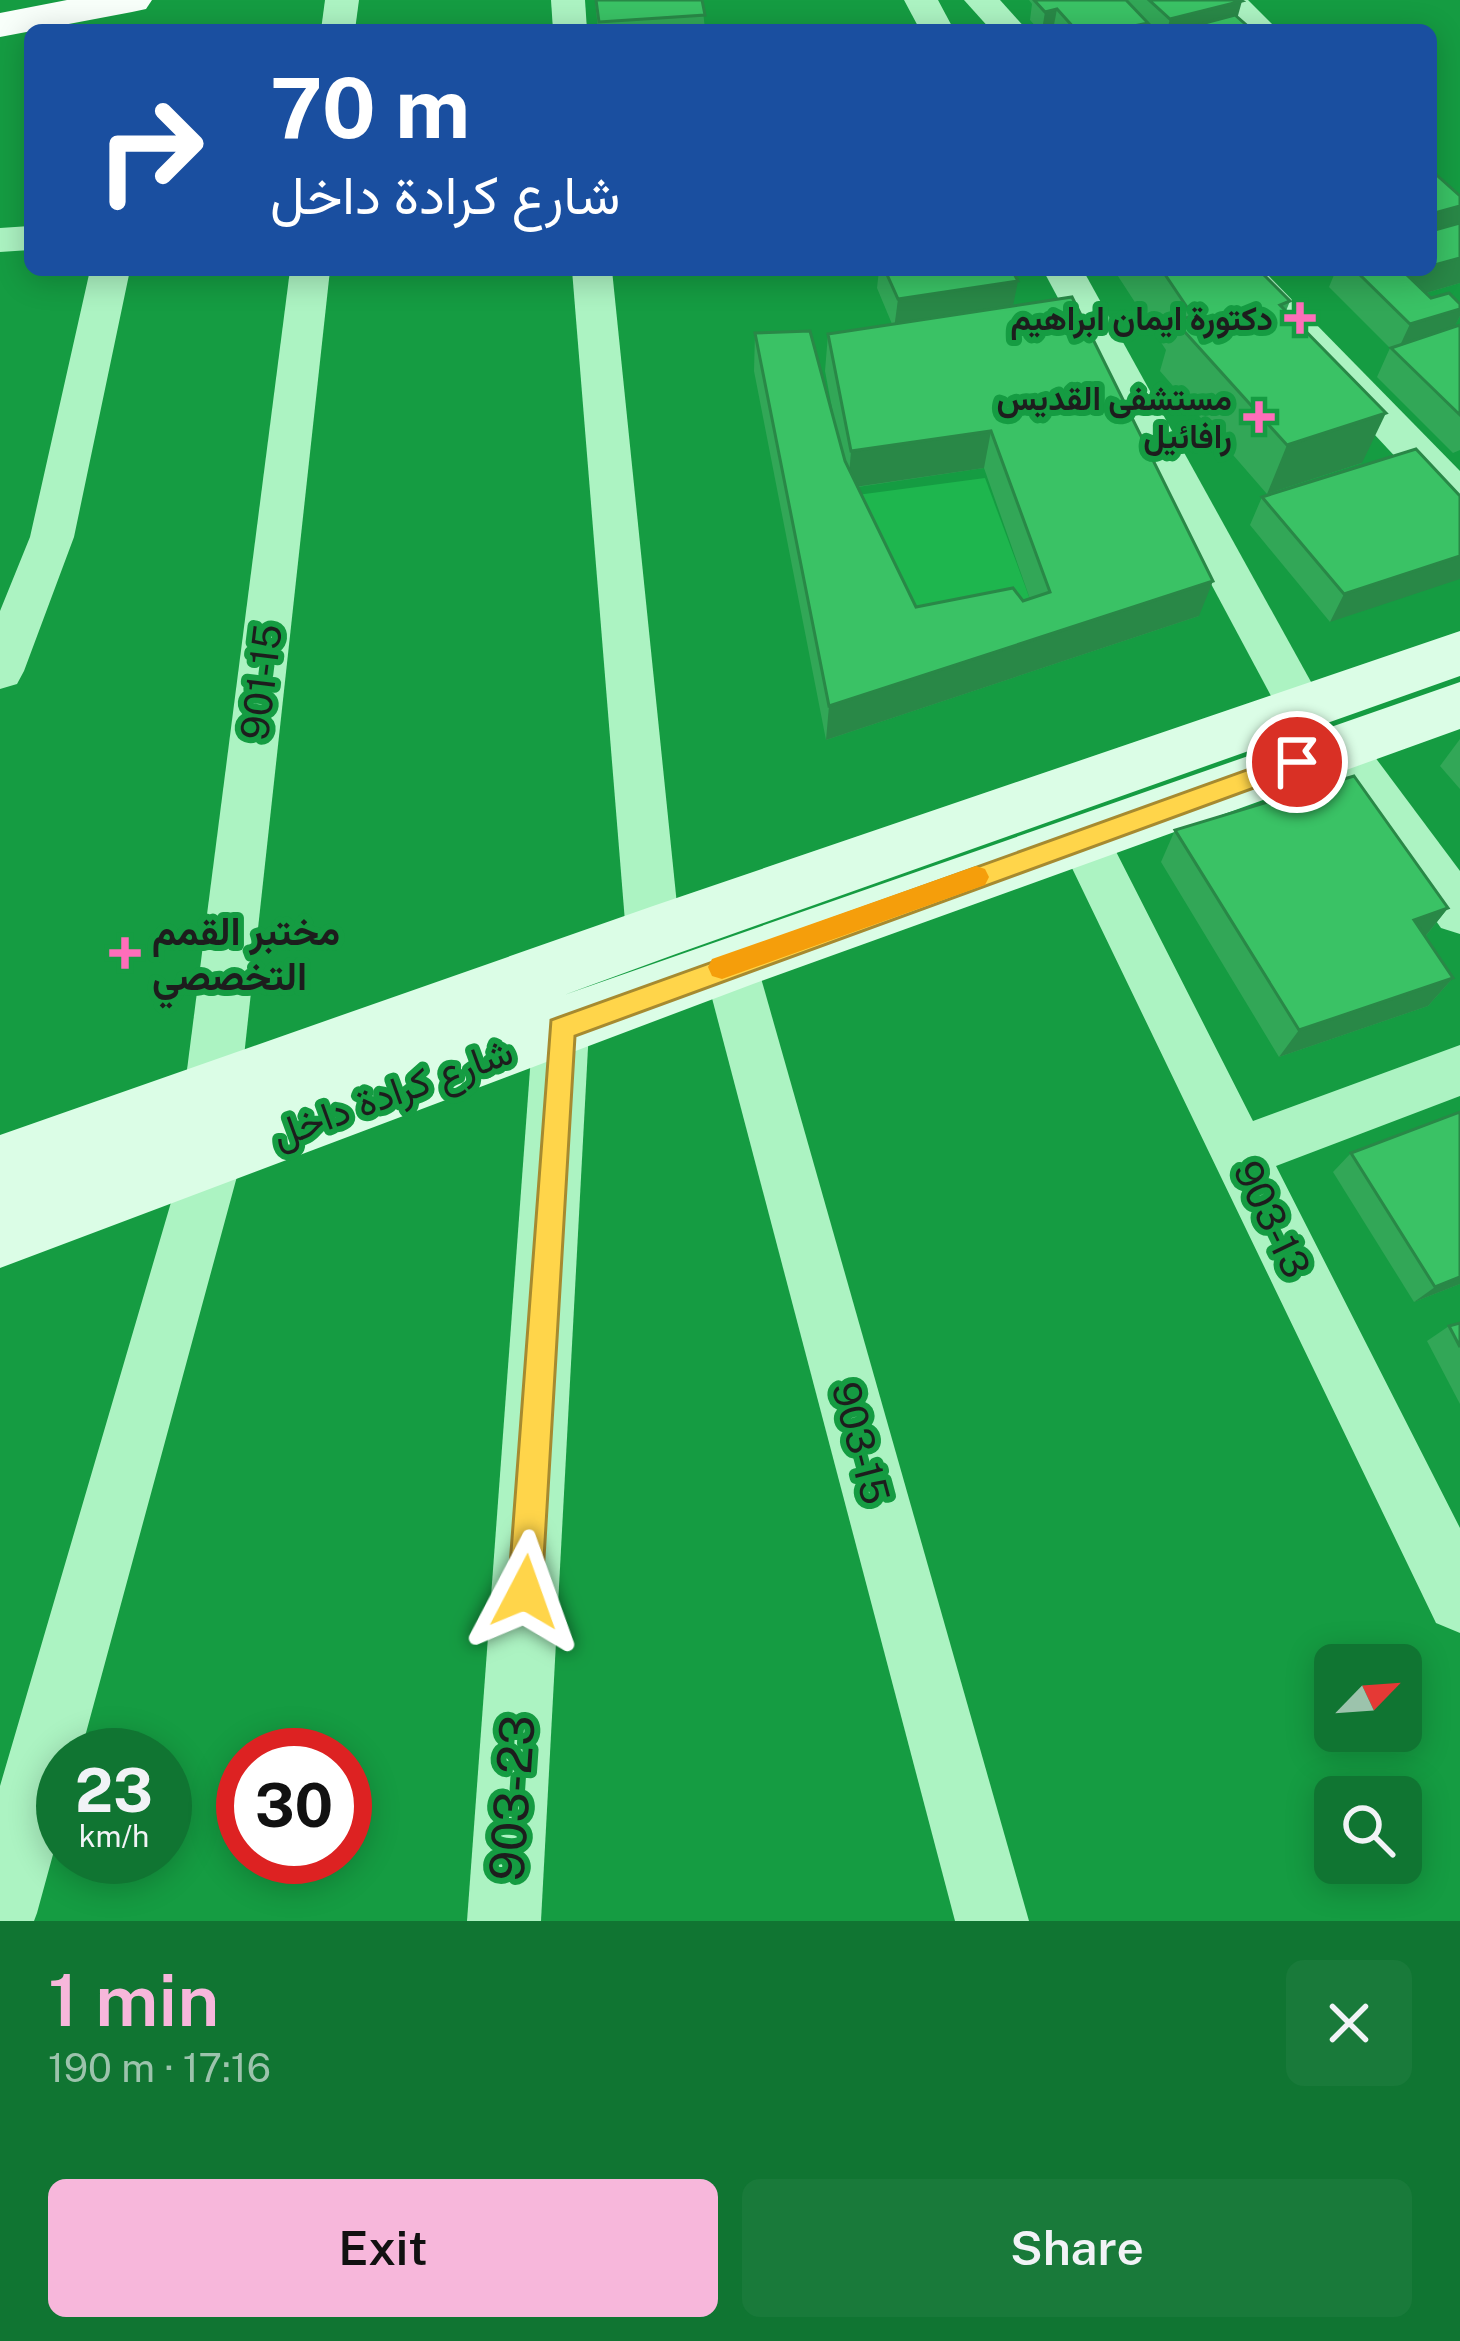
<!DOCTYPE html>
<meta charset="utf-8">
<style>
body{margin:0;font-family:"Public Sans",Vazirmatn,sans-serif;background:#197a3a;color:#f1f3f6;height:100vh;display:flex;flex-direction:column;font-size:45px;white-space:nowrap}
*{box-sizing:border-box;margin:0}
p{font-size:39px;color:#9cc3ac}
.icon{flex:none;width:66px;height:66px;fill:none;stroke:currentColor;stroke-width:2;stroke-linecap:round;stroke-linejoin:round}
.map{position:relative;height:1921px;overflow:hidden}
.side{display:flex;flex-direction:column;background:#107532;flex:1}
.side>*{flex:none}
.banner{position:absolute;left:24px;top:24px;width:1413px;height:252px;border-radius:18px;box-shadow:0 6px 30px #0003;background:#1a4fa0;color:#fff;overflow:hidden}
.needle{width:78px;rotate:65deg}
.fabs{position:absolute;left:1314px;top:1644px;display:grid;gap:24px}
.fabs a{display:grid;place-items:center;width:108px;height:108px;border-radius:18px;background:#107532;box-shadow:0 6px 30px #0003;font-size:60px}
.speed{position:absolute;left:36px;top:1728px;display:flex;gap:24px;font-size:60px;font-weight:700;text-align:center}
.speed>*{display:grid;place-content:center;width:156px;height:156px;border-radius:50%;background:#107532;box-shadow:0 6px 30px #0003;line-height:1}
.speed small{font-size:30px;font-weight:400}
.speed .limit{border:18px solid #d22;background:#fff;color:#111}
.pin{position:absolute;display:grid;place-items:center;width:102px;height:102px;color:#fff;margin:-51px;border:6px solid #fff;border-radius:50%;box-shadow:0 3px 12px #0007}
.me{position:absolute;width:132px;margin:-66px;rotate:4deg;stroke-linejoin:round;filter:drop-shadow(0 0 9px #0008)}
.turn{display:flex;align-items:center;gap:42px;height:252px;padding:0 48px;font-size:54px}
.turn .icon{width:156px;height:156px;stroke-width:2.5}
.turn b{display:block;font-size:84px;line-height:102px}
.round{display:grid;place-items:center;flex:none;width:126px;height:126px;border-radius:18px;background:#197a3a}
.summary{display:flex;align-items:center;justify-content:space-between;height:204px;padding:0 48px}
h1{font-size:72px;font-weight:600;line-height:90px;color:#f7b7db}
.primary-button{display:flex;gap:24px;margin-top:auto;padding:24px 48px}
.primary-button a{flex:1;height:138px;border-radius:18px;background:#f7b7db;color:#111;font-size:48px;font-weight:600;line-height:138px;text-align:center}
.primary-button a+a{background:#197a3a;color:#f1f3f6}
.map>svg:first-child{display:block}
</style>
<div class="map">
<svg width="1460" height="1921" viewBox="0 0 1460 1921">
<rect width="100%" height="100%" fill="#159c42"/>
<polygon fill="#1eb64e" points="985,478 1037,618 921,639 857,495"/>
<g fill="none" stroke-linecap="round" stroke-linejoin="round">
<g fill="#acf3c2" fill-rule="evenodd">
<polygon points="325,0 359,0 355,30 321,30"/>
<polygon points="551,0 585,0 587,30 553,30"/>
<polygon points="904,0 938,0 954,30 920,30"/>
<polygon points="964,0 1000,0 1027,30 991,30"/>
<polygon points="1211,0 1248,0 1278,30 1241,30"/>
<polygon points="30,226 30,250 0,252 0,228"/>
<polygon points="90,270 130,270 74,537 24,671 17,684 0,689 0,611 30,537"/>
<polygon points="290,270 330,270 240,1093 232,1111 212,1119 192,1111 184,1093"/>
<polygon points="572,270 612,270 680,934 672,950 653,957 634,950 626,934"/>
<polygon points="1043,270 1083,270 1326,709 1319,722 1302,728 1285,722"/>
<polygon points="1221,270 1263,270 1460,471 1460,514 1444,509"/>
<polygon points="1340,727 1357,733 1460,871 1460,934 1441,928 1323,761 1315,747 1323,733"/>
<polygon points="1084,818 1102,824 1253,1121 1460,1045 1460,1096 1276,1166 1460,1528 1460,1633 1436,1623 1058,839 1066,824"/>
<polygon points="730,941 749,947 757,964 1029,1921 955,1921 703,964 711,947"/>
<polygon points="561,1004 581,1012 589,1029 541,1921 467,1921 533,1029 541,1012"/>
<polygon points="213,1131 234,1139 242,1158 80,1755 63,1755 63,1818 37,1913 34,1921 0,1921 0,1786 184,1158 192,1139"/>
</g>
<polygon fill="#dbfde6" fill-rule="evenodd" points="1460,631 1460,676 676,954 564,995 1460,682 1460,729 753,984 0,1268 0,1135 653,906"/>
<polygon fill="#f8fffa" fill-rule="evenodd" points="67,0 152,0 146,9 132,12 0,37 0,13"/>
</g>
<g fill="#32a757" fill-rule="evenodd">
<polygon points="595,0 702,0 705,30 598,30"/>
<polygon points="1029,0 1240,0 1237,18 1252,30 1039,30 1030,20 1032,4"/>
<polygon points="1460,196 1460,283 1426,293 1431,298 1460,304 1460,316 1454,327 1460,325 1460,450 1453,453 1377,377 1390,348 1329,287 1336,270 1431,270"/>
<path d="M879,270H1012L1013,306L1199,616L826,740L754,371L755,333L835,424L825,371L828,334L892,324L877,288ZM984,468L1030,599L1023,601L916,607L858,487Z"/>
<polygon points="1114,270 1259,270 1290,301 1286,311 1362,463 1267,494 1160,371 1166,350"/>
<polygon points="1460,496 1330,622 1250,525 1262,497"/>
<polygon points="1460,739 1460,789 1440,766"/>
<polygon points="1175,830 1448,908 1425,937 1453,978 1428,1006 1279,1057 1161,862"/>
<polygon points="1460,1112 1460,1284 1414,1302 1333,1172 1351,1153"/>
<polygon points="1460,1323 1460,1404 1427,1341 1449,1326"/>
</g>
<g fill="#298847">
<polygon points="1242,1 1234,30 1167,30 1170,19"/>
<polygon points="1057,9 1053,30 1042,30 1045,12"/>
<polygon points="1148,23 1146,30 1115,30"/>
<polygon points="1460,206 1460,222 1431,240 1431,214"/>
<polygon points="1460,258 1460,283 1392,303 1405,273 1417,270 1431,270 1431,266"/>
<polygon points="1018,281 1012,311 894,329 898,299"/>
<polygon points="1460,309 1460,316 1449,338 1396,354 1410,324"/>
<polygon points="1386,413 1362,463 1267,494 1287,445"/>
<polygon points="991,431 984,468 848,488 851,451"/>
<polygon points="1460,556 1460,579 1330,622 1344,594"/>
<polygon points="1213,581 1199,616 826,740 829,706"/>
<polygon points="1448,908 1424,938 1414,920"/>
<polygon points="1453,978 1428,1006 1279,1057 1299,1030"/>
<polygon points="1460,1277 1460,1284 1414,1302 1435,1287"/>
</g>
<g fill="#3ac265" stroke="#298847" stroke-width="3">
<polygon points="596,0 702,0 705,15 599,22"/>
<polygon points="1034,0 1126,0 1148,23 1115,30 1076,30 1057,9 1045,12"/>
<polygon points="1149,0 1240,0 1242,1 1170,19"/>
<polygon points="1235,15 1252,30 1182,29"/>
<polygon points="1431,170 1460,196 1460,206 1431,214"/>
<polygon points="1460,223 1460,258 1431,266 1431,231"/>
<polygon points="885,270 1012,270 1018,281 898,299"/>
<polygon points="1162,270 1259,270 1290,301 1280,305 1386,413 1287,445 1175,321 1193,316"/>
<polygon points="1355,270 1417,270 1405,273 1431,298 1449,293 1460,304 1460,309 1410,324"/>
<polygon points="1072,297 1213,581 829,706 755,333 810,331 845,461 916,607 1013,588 1023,601 1050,592 991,431 851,451 828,334"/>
<polygon points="1460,325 1460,415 1391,348"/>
<polygon points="1416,449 1460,496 1460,556 1344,594 1262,497"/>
<polygon points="1354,776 1448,908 1414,920 1453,978 1299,1030 1175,830"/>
<polygon points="1460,1112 1460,1277 1435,1287 1351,1153"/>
<polygon points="1460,1323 1460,1347 1449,1326"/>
</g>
<polygon fill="#ffd54a" stroke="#a68a30" stroke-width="3" points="1297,752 1310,762 1306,769 575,1036 542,1592 537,1604 525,1609 513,1604 508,1592 551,1020"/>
<polygon fill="#f59e0b" points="976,866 985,869 989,877 985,885 722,979 712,976 708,967 712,959"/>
<g fill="#ff6eba" stroke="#159c42" stroke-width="4.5">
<path d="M1294 300h12v12h12v12h-12v12h-12v-12h-12v-12h12z"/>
<path d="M1253 399h12v12h12v12h-12v12h-12v-12h-12v-12h12z"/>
<path d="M119 935h12v12h12v12h-12v12h-12v-12h-12v-12h12z"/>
</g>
<g text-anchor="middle" stroke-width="12" stroke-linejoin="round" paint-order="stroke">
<g font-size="33" font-weight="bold" fill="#1d1d1d" stroke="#159c42" text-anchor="end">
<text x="1273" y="330">دكتورة ايمان ابراهيم</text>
<text x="1232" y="410">مستشفى القديس<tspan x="1232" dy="38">رافائيل</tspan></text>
</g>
<g font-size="39" fill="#1d1d1d" stroke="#159c42">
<text transform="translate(261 682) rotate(-83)" y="14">901-15</text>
<text transform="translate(392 1092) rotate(-20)" y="14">شارع كرادة داخل</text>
<text transform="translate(1272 1219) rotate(64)" y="14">903-13</text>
<text transform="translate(861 1443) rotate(75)" y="14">903-15</text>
</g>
<g font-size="39" font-weight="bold" fill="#1d1d1d" stroke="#159c42" text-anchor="start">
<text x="152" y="945">مختبر القمم<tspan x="152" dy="45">التخصصي</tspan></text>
</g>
<g font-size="48" fill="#1d1d1d" stroke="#159c42">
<text transform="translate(512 1798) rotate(-86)" y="17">903-23</text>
</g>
</g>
</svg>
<div class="fabs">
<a><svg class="needle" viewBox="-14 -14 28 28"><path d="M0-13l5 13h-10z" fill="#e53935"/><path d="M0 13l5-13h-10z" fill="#9cc3ac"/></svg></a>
<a><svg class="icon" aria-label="search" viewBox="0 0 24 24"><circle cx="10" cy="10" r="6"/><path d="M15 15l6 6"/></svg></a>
</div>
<div class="speed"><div>23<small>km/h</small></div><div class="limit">30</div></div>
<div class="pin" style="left:1297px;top:762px;background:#d93025"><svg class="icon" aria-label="arrive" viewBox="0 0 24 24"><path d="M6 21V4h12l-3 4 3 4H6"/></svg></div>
<svg class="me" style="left:525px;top:1592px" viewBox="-20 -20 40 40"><path d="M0-17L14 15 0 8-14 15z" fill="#ffd54a" stroke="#fff" stroke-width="4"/></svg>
<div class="banner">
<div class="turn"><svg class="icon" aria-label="right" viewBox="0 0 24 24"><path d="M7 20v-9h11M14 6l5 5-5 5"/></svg><div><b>70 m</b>شارع كرادة داخل</div></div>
</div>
</div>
<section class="side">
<div class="summary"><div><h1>1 min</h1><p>190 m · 17:16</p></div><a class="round"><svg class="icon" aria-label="close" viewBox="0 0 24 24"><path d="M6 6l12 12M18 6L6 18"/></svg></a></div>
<div class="primary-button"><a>Exit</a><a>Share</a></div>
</section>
